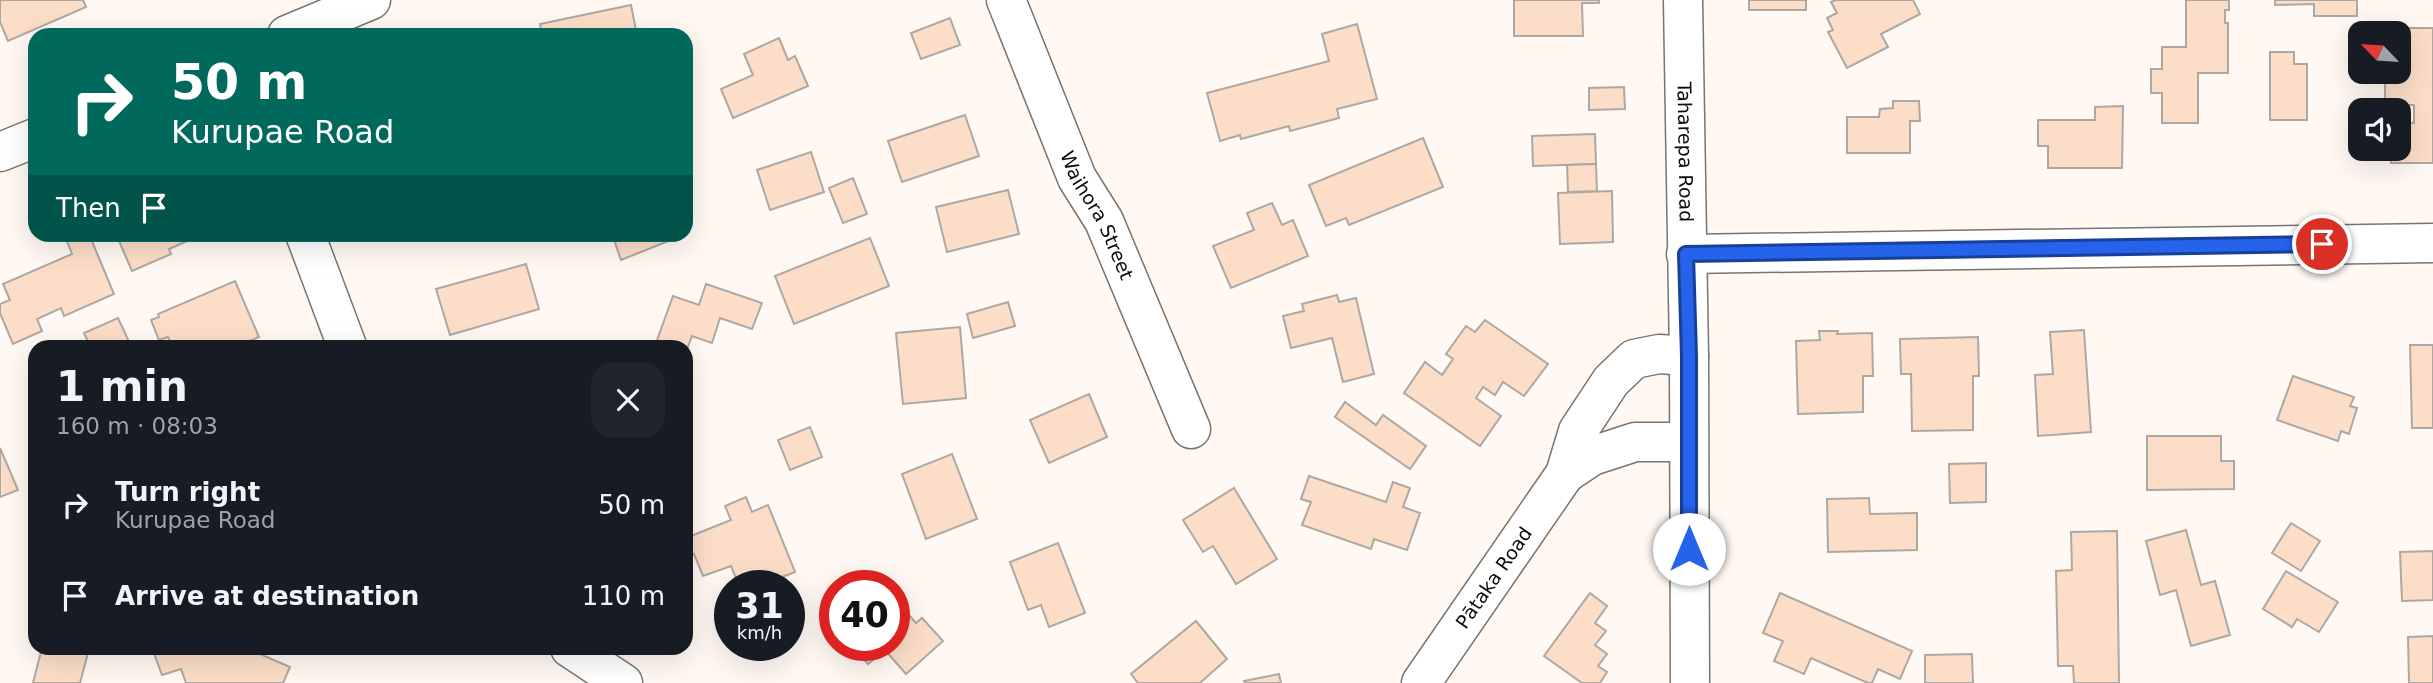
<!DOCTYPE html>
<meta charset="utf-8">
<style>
body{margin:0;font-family:"DejaVu Sans",sans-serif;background:#20242c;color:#f1f3f6;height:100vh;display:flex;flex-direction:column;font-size:26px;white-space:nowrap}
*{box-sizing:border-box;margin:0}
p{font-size:23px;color:#9ea1a6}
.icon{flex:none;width:38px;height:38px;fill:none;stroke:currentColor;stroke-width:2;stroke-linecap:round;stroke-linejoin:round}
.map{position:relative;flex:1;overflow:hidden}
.drawer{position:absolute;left:28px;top:340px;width:665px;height:315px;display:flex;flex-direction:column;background:#171b24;border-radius:21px;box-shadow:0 7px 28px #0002}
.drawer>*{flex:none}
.guide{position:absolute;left:28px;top:28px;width:665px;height:214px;border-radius:21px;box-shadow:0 7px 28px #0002;background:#00695c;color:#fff;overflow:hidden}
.needle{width:46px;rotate:295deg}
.buttons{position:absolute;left:2348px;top:21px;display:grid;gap:14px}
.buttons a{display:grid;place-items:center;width:63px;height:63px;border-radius:14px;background:#171b24;box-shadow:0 7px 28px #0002;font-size:35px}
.speed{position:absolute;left:714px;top:570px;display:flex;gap:14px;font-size:35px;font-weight:700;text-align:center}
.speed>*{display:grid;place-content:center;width:91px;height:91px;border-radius:50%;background:#171b24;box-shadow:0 7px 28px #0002;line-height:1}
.speed small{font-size:18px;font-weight:400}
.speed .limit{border:10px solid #d22;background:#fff;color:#111}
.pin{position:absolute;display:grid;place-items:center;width:60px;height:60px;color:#fff;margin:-30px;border:4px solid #fff;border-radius:50%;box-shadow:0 2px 7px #0007}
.me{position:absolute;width:77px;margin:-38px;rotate:0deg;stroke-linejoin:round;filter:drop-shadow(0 0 5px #0008)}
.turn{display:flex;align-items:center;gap:24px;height:147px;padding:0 28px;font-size:32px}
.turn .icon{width:91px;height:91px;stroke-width:2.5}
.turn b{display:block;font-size:49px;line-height:60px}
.then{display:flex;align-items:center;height:66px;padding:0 28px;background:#0003;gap:14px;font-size:26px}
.round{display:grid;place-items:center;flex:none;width:74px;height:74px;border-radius:21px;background:#20242c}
.headline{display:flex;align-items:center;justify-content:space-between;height:119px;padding:0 28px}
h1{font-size:42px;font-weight:600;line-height:52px}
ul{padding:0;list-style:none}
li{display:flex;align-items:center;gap:21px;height:91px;padding:0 28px}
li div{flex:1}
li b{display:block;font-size:26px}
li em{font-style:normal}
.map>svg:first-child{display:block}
</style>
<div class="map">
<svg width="2433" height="683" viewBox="0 0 2433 683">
<rect width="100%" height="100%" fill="#fff8f3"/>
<g fill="#fcdec8" stroke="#aea8a3" stroke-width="2">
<polygon points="0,0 83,0 86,7 8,41 0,22"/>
<polygon points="1514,0 1599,0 1599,3 1582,3 1583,36 1514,36"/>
<rect x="1749" y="0" width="57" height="10"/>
<polygon points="1836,0 1913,0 1920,14 1881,34 1888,47 1847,68 1828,32 1833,30 1827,18 1837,13 1831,2"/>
<polygon points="2186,0 2229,0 2229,10 2225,10 2225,23 2228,23 2228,73 2198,73 2198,123 2162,123 2162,93 2151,93 2151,69 2162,69 2162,47 2186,47"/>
<polygon points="2275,0 2357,0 2357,16 2314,16 2314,4 2275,5"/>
<polygon points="631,5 637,35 542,35 540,24"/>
<polygon points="950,18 960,45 921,59 911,33"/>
<polygon points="1357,24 1377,99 1337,109 1339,118 1290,131 1289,126 1241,139 1240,135 1220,141 1207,93 1329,61 1322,34"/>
<polygon points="2382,28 2433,28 2433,163 2391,163 2391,149 2399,149 2399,123 2414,123 2414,105 2385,105 2385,72 2399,72 2399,33 2382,33"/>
<polygon points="779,38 788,60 795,56 808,86 733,118 721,89 753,75 744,54"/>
<polygon points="2270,52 2294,52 2294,64 2307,64 2307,120 2270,120"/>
<polygon points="1624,87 1625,109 1589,110 1589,88"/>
<polygon points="1893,101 1919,101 1920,121 1910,121 1910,153 1847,153 1847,117 1879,117 1880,109 1893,108"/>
<polygon points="2123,106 2122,168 2048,168 2048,146 2038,146 2038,120 2095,120 2095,107"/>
<polygon points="965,115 979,156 902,182 888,141"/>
<polygon points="1595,134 1596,164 1533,166 1532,136"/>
<polygon points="1423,138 1443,187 1349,225 1346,218 1326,226 1309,185"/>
<polygon points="811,152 824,192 770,210 757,170"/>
<polygon points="1596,164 1597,191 1568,192 1567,165"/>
<polygon points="853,178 867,214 843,223 829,188"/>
<polygon points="1008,190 1019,234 947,252 936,207"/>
<polygon points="1612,191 1613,242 1560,244 1558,193"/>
<polygon points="1272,203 1282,225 1293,220 1308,256 1231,288 1213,246 1254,230 1247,213"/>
<polygon points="64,234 89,234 114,294 64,316 61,308 37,319 42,331 13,344 0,313 0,304 10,300 3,284 72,254"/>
<polygon points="116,234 203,234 169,249 171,254 132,271"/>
<polygon points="605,234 669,234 671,240 621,260 613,237 607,239"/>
<polygon points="870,238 889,286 794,324 775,276"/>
<polygon points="526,264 539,309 450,335 436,289"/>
<polygon points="235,281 259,337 237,346 172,346 168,337 159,340 151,320 159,317 158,314"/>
<polygon points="706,284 762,303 752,329 720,318 712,343 692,336 686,352 686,346 667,346 656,343 673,296 699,305"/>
<polygon points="1337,295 1339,302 1356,298 1374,374 1343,382 1332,338 1291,348 1283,316 1304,311 1302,304"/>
<polygon points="1008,302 1015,326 973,338 967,314"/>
<polygon points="118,318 131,346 90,346 84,333"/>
<polygon points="1485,320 1548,364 1524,396 1503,382 1495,395 1483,387 1476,398 1501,416 1480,446 1404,393 1425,362 1442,375 1453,359 1446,354 1466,326 1475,332"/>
<polygon points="960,327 966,398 903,404 896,333"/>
<polygon points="2084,330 2091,432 2038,436 2035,375 2053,374 2050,332"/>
<polygon points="1819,331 1838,331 1837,334 1872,333 1873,376 1863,376 1863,412 1798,414 1796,341 1820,340"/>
<polygon points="1978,337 1979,376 1973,376 1973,430 1912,431 1911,374 1901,374 1900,339"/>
<polygon points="2410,345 2433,345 2433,428 2412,428"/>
<polygon points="2293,376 2354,397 2350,406 2357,408 2349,434 2341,431 2338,441 2277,420"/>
<polygon points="1089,394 1107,437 1049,463 1030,420"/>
<polygon points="1345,402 1376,425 1383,415 1426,446 1410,469 1335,417"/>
<polygon points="810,427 822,457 790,470 778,440"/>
<polygon points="2147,436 2221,436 2221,461 2234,461 2234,489 2147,490"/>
<polygon points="0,448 18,490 0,497"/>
<polygon points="952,454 977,519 926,539 902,474"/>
<polygon points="1986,463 1986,502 1950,503 1949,464"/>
<polygon points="1309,476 1386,502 1393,482 1410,488 1403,507 1420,513 1407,550 1374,539 1371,549 1302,525 1311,502 1301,499"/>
<polygon points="1234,488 1277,559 1236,584 1213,546 1203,552 1183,520"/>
<polygon points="746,497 752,512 768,505 795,572 759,586 739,586 731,566 703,576 694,554 688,557 686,538 731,520 725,506"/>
<polygon points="1869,498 1870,514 1917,513 1917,550 1828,552 1827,499"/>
<polygon points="2291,523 2320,541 2301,571 2272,553"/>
<polygon points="2186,530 2201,585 2215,581 2230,635 2191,646 2176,590 2160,595 2146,541"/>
<polygon points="2117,531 2119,683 2074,683 2073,666 2058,666 2056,571 2072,570 2071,532"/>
<polygon points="1058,543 1085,613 1049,627 1041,605 1028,610 1010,562"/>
<polygon points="2433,551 2433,600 2402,601 2400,552"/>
<polygon points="2286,571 2338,602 2319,632 2297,619 2292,627 2263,609"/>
<polygon points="1590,593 1607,606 1595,623 1606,631 1595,645 1607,654 1598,666 1607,672 1600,683 1582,683 1544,656"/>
<polygon points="1780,593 1912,651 1900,679 1878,669 1872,683 1868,683 1811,658 1804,674 1774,661 1783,641 1763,633"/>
<polygon points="894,598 916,623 922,618 943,641 906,674 885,650 868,664 852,646 894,646"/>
<polygon points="1196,621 1227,659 1200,683 1138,683 1131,674"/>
<polygon points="2433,636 2433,683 2409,683 2408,637"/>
<polygon points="42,648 89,649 80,683 33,683"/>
<polygon points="152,648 246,648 290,667 283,683 186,683 181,669 162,675"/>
<polygon points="1972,654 1973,683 1925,683 1925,655"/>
<polygon points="1279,674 1281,683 1245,683 1244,681"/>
</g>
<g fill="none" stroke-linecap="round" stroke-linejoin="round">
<g stroke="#7a746f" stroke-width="41">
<g id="street">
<path id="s1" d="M1006,0L1077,178L1104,221L1191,429"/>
<polyline points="287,35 371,0"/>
<polyline points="0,152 35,138"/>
<polyline points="305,234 347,346"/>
<polyline points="1686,254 2433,243"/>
<polyline points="1565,474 1592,456 1635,442 1688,442"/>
<polyline points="570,648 623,683"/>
<path id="s2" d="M1421,683L1565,474L1578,431L1611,381L1634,359L1659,354L1689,356"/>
</g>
</g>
<g stroke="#7a746f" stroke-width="41">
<g id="secondary">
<path id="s3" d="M1683,0L1689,356L1690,683"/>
</g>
</g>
<use href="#street" stroke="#fff" stroke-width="38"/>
<use href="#secondary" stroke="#fff" stroke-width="38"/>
</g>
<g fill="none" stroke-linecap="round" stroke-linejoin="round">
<g stroke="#184099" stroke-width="18">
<polyline id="route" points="1689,549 1689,356 1686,254 2322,244"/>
</g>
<use href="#route" stroke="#2563eb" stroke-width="12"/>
</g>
<g text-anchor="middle" stroke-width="6" stroke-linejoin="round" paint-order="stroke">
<g font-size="19" fill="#0e0b0a" stroke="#fff">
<text dy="7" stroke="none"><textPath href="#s3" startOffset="152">Taharepa Road</textPath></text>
<text dy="7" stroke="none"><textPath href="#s1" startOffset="234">Waihora Street</textPath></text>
<text dy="7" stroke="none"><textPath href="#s2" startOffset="128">Pātaka Road</textPath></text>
</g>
</g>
</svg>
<div class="buttons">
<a><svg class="needle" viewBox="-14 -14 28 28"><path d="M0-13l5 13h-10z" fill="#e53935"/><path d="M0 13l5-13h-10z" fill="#9ea1a6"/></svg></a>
<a><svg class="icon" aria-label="sound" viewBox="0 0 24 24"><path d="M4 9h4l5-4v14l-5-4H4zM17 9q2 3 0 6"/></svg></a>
</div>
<div class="speed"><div>31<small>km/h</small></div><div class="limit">40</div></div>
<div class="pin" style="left:2322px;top:244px;background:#d93025"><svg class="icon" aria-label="arrive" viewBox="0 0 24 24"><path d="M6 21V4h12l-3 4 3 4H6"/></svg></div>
<svg class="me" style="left:1689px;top:549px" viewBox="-20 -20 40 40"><circle r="19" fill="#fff"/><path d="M0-13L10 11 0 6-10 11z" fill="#2563eb"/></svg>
<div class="guide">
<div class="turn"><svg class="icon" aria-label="right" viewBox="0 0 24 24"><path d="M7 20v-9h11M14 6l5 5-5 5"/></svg><div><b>50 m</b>Kurupae Road</div></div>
<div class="then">Then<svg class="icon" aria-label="arrive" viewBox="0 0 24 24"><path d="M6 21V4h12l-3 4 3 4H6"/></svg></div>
</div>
<section class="drawer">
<div class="headline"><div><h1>1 min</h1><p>160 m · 08:03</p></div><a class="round"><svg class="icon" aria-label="close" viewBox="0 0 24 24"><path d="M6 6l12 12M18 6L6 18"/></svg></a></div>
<ul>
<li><svg class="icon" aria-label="right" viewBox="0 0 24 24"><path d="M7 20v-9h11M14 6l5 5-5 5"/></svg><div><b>Turn right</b><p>Kurupae Road</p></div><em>50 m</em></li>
<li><svg class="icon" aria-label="arrive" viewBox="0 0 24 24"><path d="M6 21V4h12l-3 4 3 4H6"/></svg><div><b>Arrive at destination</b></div><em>110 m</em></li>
</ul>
</section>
</div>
